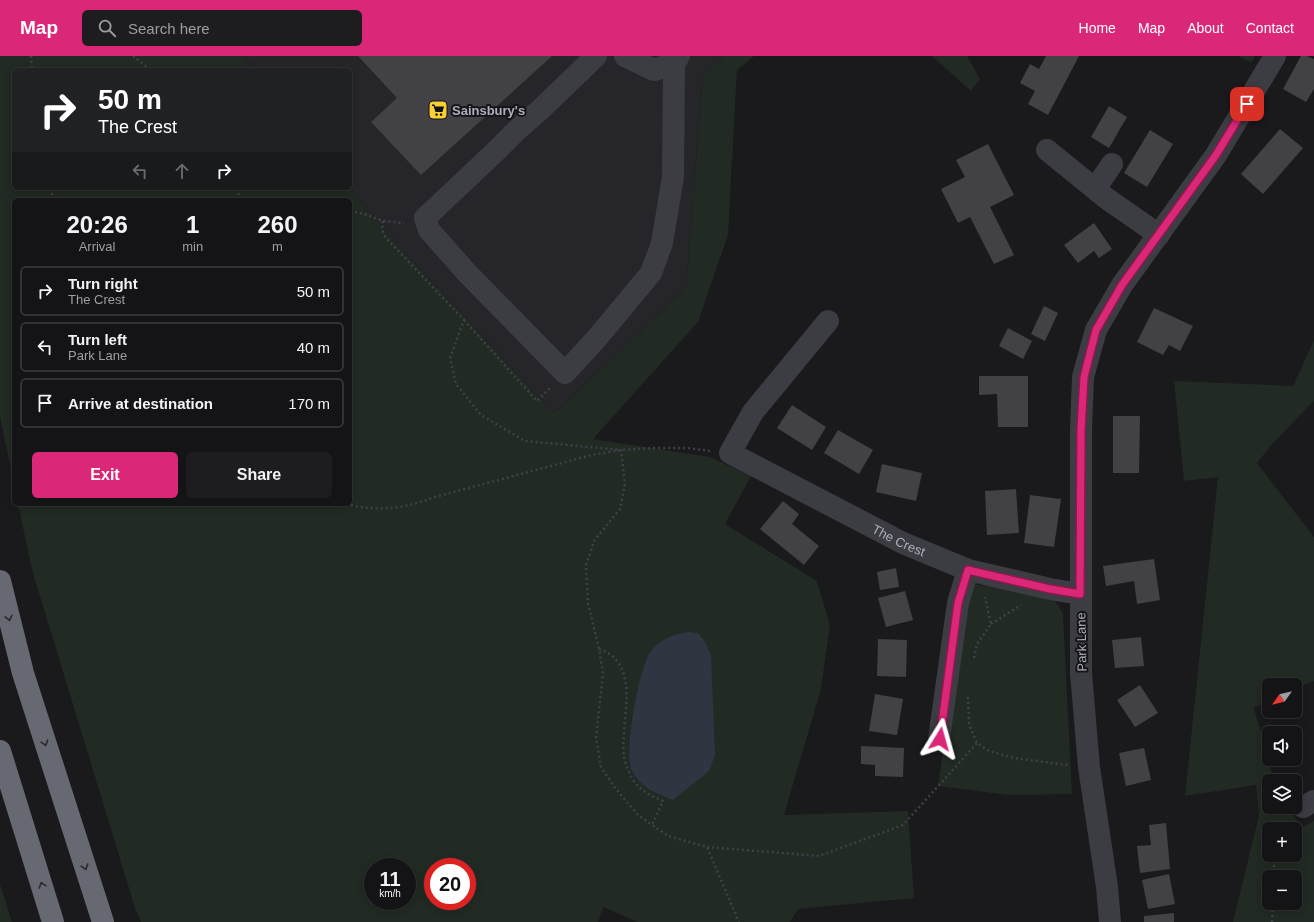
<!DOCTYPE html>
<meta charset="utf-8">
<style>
body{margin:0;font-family:Arial,sans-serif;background:#1d1c1e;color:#f1f3f6;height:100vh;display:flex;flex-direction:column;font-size:15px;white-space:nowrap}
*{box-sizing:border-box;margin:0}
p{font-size:13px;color:#9d9ea0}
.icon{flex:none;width:22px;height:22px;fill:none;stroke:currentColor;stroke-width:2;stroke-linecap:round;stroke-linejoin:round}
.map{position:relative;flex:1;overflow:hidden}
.side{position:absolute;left:12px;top:142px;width:340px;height:308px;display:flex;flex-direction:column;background:#141315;border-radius:6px;box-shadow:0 2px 10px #0003,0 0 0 1px #333234}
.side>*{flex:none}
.guide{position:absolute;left:12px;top:12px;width:340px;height:122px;border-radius:6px;box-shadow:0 2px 10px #0003,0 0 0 1px #333234;background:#202124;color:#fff;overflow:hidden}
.needle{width:26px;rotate:236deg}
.fabs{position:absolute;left:1262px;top:622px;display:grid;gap:8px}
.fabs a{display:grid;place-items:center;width:40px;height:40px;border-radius:6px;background:#141315;box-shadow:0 2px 10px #0003,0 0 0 1px #333234;font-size:20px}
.speed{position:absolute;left:364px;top:802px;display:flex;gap:8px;font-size:20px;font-weight:700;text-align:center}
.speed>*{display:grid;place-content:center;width:52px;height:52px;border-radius:50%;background:#141315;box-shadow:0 2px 10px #0003,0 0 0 1px #333234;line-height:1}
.speed small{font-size:10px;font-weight:400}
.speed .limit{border:6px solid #d22;background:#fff;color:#111}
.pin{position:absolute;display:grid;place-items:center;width:34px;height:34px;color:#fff;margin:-17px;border-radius:8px;box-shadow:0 2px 6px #0006}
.me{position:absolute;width:44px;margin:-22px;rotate:8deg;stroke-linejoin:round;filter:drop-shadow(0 0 3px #0008)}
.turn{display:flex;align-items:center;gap:14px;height:84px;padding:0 20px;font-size:18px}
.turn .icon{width:52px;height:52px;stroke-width:2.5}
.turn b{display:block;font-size:28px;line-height:34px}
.lanes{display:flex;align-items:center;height:38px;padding:0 20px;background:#0003;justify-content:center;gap:20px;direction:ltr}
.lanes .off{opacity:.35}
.eta{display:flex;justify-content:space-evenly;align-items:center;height:68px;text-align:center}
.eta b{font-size:24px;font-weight:600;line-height:28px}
.cta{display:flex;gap:8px;margin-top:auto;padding:8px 20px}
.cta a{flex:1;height:46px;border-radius:6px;background:#db2777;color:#fff;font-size:16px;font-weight:600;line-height:46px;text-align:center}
.cta a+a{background:#1d1c1e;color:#f1f3f6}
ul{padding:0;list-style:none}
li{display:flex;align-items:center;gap:12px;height:50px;margin:0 8px 6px;padding:0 12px;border:2px solid #333234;border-radius:6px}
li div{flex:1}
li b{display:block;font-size:15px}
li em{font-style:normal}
header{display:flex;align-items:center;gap:24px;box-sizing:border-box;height:56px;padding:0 20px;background:#db2777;color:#fff}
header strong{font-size:19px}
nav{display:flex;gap:22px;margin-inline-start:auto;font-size:14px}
.search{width:280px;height:36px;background:#1d1c1e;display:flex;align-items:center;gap:10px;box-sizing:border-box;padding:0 14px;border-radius:6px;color:#9d9ea0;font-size:15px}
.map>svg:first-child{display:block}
</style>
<header>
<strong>Map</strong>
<div class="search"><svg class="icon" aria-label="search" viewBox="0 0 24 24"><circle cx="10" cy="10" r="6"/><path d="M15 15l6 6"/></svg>Search here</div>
<nav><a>Home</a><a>Map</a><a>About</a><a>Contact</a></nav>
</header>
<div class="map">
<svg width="1314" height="866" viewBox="0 0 1314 866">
<rect width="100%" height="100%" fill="#1a191c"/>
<polygon fill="#262529" points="242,0 724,0 703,18 686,232 554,357 388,178 350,132 350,14 254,14"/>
<g fill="#212a23" fill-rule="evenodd">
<path d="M0,0H242L254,14H14V132H350L388,178L554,357L686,232L703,18L724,0H754L737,14L728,179L698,266L593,383L710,401L751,420L725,468L817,525L830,569L821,633L784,759L908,755L914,842L798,853L790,866H638L603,851L598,866H141L135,852L32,514L18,448H350V144H14V428L0,361ZM373,811H407V845H373ZM433,811H467V845H433Z"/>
<polygon points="932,0 967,0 980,23 971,35"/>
<polygon points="1238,0 1255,0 1251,7"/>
<path d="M1314,284V345L1273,387L1257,407L1314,481V625L1295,633V629H1269V645L1254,652L1274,725H1269V751H1289L1301,772L1314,765V866H1233L1259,759L1256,729L1185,740L1218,421L1184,425L1174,325L1293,330ZM1269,773H1295V799H1269ZM1269,821H1295V847H1269Z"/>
<polygon points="972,528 1050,538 1063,557 1072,738 1008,739 938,730 965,548"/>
<polygon points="0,828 12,866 0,866"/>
</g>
<path fill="#2f3641" d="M688,576L698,577L705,586L711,599L715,699L709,715L673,744C656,737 642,733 632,715C623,698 639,610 651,595C662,582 672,579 688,576Z"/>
<g fill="#414146">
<polygon points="358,0 552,0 421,119 371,66 397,42"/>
<polygon points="1046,0 1079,0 1048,59 1028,48 1035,35 1020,27 1030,8 1039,13"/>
<polygon points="1301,0 1307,0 1314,3 1314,33 1306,46 1283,33"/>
<polygon points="1109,50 1127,61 1109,92 1091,81"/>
<polygon points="1280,73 1303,92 1263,138 1241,118"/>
<polygon points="1150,74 1173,88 1147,131 1124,117"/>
<polygon points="988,88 1014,139 990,151 1014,199 994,208 970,161 958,167 941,133 965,121 956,104"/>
<polygon points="1094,167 1112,193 1099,202 1094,195 1078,207 1064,189"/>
<polygon points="1044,250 1058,257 1045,285 1031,278"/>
<polygon points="1154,252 1193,270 1180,295 1169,289 1163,299 1137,286"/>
<polygon points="1008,272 1032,285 1023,303 999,290"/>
<polygon points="979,320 1028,320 1028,371 998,371 997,338 979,339"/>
<polygon points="792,349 826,371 812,394 777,372"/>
<polygon points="1113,360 1140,360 1139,417 1113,417"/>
<polygon points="838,374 873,394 859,418 824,397"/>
<polygon points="882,408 922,417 916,445 876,436"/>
<polygon points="1016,433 1019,477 987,479 985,435"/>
<polygon points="1030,439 1061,443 1054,491 1024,487"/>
<polygon points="783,445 799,458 792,468 819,490 804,509 760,473"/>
<polygon points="1154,503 1160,544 1137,548 1134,525 1106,530 1103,510"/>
<polygon points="896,512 899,531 880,534 877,516"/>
<polygon points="905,535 913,564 886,571 878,542"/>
<polygon points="1141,581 1144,610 1115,612 1112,584"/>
<polygon points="878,583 907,584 906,621 877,620"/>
<polygon points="1140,629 1158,657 1135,671 1117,644"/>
<polygon points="875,638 903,643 897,679 869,675"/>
<polygon points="861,690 904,692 903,721 875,720 875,709 861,708"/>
<polygon points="1144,692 1151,724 1126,730 1119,697"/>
<polygon points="1166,767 1170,813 1140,817 1137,790 1151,789 1149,769"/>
<polygon points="1169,818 1175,848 1148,853 1142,824"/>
<polygon points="1174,857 1174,866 1144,866 1144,860"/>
</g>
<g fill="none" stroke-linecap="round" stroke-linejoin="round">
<g stroke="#404148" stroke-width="2.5" stroke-dasharray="2 3" stroke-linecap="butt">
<polyline points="31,0 32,14"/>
<polyline points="133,0 151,14"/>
<polyline points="51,132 53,144"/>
<polyline points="238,132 240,144"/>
<polyline points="350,155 364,158 383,165 404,167"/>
<polyline points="383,165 382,174 386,182 464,264 450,302 456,328 481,359 525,385 621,394 625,428 620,453 594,485 586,509 588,547 599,593 603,617 596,682 601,711 615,732 638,759 668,780 707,791 739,866"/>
<polyline points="464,264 537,345 550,332"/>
<path d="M346,448C379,456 403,453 435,441L592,399L621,394L654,392H688L710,395"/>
<polyline points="991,568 1021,549"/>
<path d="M599,593C644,608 619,667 624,701C626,710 631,722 637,729C644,737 654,741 663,745L652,769"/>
<polyline points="974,602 977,588 991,568 985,541"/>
<polyline points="968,641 969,669 977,687 989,695 1014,702 1068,709"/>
<polyline points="707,791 819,800 903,769 977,687"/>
<polyline points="1274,821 1274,799"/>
<polyline points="1272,866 1273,847"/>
</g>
<g stroke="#3c3c43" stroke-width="22">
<polyline points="596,0 540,54 517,74 495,96 425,162 429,174 468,218 565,317 597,282 651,217 662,187 673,121 674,7"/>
<polyline points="625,0 654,14 674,7 679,0"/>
<polyline points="1047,94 1106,142 1159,179"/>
<polyline points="1095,133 1112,108"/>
<path id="s1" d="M828,265L753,356L730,397L903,487L968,514L1050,533L1080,538"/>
<polyline points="939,683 958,547 968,514"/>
<polyline points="1303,751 1314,745"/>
<polyline points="1110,866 1107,831 1089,711 1081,617 1081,374 1083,321 1096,274 1122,229 1216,99 1275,0"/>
</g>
<g stroke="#666872" stroke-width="22">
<polyline points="0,525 23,617 103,866"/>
<polyline points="0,695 53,866"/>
</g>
</g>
<defs><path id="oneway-chevron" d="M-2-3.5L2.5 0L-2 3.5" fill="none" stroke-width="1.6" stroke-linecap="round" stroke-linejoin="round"/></defs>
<g stroke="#29292e">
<use href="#oneway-chevron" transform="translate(9 562) rotate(76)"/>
<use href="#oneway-chevron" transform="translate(45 687) rotate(72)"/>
<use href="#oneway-chevron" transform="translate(85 811) rotate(72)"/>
<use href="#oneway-chevron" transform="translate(42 829) rotate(-107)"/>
</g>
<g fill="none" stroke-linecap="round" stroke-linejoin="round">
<g stroke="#8e194d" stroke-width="10">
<polyline id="route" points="940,683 958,547 968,514 1050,533 1080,538 1081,374 1084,321 1096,274 1122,229 1216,99 1247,48"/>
</g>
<use href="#route" stroke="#db2777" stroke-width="7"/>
</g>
<defs>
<g id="supermarket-square" transform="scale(1)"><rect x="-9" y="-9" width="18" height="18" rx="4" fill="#f8d035" stroke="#151417"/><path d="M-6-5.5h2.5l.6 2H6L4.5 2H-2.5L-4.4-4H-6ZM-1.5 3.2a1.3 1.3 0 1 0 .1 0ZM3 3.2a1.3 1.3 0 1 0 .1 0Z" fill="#111"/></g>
</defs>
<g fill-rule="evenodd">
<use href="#supermarket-square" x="438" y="54"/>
</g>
<g text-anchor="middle" stroke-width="4" stroke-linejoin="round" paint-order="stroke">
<g font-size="13" font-weight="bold" fill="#acaebc" stroke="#151417" text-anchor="start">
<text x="452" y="59">Sainsbury's</text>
</g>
<g font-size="13" fill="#acaebc" stroke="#151417">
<text dy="5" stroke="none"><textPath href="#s1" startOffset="355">The Crest</textPath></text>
<text transform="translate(1081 586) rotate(-91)" y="5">Park Lane</text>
</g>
</g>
</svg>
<div class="fabs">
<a><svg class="needle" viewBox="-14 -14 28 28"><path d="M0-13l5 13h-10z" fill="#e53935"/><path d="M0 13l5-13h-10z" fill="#9d9ea0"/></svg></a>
<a><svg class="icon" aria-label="sound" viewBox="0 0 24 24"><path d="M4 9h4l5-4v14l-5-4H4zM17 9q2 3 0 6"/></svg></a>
<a><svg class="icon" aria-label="layers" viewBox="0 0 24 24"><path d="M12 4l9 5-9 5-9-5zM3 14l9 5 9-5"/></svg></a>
<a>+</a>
<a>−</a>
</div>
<div class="speed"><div>11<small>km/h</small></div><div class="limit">20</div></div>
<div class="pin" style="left:1247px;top:48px;background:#d93025"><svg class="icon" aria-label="arrive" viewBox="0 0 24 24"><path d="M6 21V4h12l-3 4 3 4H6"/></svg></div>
<svg class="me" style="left:940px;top:683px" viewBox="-20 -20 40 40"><path d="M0-17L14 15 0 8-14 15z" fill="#db2777" stroke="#fff" stroke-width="4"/></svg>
<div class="guide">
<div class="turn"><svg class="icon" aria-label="right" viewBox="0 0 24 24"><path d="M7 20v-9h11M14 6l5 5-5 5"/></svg><div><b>50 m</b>The Crest</div></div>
<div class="lanes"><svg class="icon off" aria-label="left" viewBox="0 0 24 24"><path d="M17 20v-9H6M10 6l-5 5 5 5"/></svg><svg class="icon off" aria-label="ahead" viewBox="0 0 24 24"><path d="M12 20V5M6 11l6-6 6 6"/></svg><svg class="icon" aria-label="right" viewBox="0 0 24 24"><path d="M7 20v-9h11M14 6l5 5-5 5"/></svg></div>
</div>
<section class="side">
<div class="eta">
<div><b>20:26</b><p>Arrival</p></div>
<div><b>1</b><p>min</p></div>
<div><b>260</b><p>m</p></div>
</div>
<ul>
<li><svg class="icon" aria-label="right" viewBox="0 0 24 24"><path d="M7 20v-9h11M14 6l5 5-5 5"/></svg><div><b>Turn right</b><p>The Crest</p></div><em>50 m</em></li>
<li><svg class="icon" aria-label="left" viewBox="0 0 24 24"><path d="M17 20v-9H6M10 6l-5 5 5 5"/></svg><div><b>Turn left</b><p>Park Lane</p></div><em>40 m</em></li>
<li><svg class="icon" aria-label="arrive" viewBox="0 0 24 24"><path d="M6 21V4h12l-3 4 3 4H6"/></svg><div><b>Arrive at destination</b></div><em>170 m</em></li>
</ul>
<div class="cta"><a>Exit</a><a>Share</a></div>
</section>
</div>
